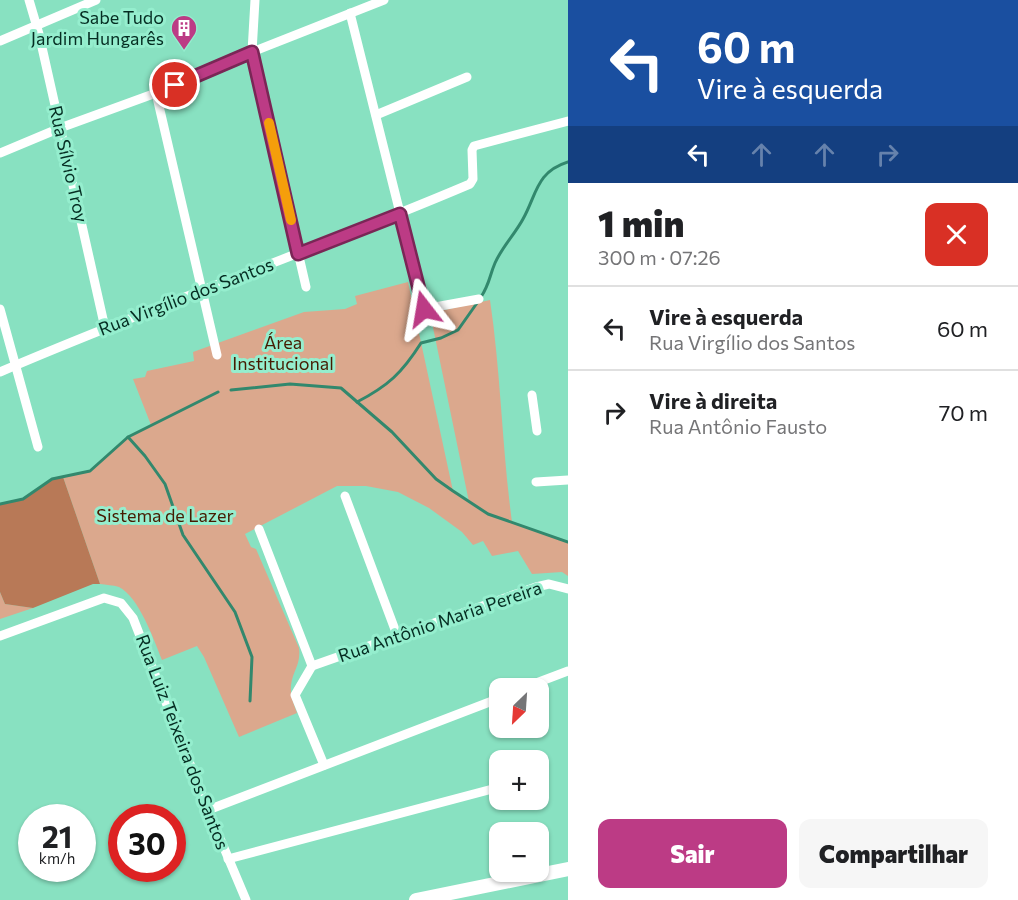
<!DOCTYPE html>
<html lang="pt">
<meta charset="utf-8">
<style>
body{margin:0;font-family:Commissioner,sans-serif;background:#f6f6f6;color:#202124;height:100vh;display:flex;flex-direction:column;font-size:22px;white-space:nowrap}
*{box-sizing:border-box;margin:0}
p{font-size:20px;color:#757577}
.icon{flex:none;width:33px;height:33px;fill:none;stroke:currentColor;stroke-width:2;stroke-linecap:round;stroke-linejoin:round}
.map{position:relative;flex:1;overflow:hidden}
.drawer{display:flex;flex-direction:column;background:#fff;width:450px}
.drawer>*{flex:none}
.top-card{background:#1a4fa0;color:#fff;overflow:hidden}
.needle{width:39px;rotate:205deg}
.tools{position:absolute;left:489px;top:678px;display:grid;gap:12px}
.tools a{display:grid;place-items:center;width:60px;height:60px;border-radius:12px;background:#fff;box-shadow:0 2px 4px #0004;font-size:30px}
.speed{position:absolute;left:18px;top:804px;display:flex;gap:12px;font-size:30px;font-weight:700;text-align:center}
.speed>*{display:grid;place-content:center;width:78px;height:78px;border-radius:50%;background:#fff;box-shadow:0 2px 4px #0004;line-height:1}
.speed small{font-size:15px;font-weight:400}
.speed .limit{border:9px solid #d22;background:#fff;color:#111}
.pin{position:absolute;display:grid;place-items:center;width:51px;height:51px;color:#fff;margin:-26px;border:3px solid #fff;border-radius:50%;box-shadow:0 2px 6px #0007}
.me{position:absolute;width:66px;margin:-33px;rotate:346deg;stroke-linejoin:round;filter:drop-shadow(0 0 4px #0008)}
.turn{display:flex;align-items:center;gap:21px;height:126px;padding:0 30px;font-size:27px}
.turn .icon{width:78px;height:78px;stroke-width:2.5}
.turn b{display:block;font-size:42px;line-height:51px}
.lanes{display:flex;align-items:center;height:57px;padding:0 30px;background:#0003;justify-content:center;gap:30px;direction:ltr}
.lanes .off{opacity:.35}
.round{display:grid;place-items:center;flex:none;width:63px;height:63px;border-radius:12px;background:#f6f6f6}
.summary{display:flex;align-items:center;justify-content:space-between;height:102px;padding:0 30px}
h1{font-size:36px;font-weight:800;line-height:45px}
.button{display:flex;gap:12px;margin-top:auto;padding:12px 30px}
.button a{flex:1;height:69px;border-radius:12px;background:#bc3b85;color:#fff;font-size:24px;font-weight:800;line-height:69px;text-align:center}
.button a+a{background:#f6f6f6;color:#202124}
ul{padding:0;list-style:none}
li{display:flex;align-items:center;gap:18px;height:84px;padding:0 30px;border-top:2px solid #e0e0e0}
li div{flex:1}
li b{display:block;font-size:22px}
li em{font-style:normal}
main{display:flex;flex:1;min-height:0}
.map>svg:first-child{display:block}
</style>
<main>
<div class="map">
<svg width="568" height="900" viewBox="0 0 568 900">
<rect width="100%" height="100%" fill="#88e1c1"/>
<g fill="#dba88d">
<path d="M408,282L453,491L469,502L430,313L490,300C501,374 502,449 512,522L568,542V576L562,572L532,574L518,551L492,556L483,541L473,545L462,532L429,508L398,492L366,486H337L245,534L251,547L256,549L299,648C301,665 293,670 291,685C290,695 294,704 297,713L239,737L204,657L197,646L162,660C154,640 139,597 119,587C113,585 106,585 100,584L63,477L90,471L128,437L151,425L133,379L145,377L147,371L194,361L193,352L304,312L345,309L357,304L355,296Z"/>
<polygon points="0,592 5,604 33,608 0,619"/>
</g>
<polygon fill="#b87957" points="63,477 100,584 93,584 33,608 5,604 0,592 0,504 23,499 52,479"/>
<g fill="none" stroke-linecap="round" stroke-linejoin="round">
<g stroke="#32886d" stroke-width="3">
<path d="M481,297C490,283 489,277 495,263C502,247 515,234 523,219C537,194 536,172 568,162"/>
<polyline points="231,390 290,384 341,388 392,432 436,479 453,491 488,514 568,542"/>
<path d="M357,402C388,386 402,373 421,343L441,338L458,330L477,303"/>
<polyline points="128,437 145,456 165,484 183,535 235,612 252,657 250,701"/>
<polyline points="0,504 23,499 52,479 90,471 128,437 218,392"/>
</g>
<g stroke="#fff" stroke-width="9">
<polyline points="29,0 39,34 105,328"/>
<polyline points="255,0 252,52 306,287"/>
<polyline points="350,13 424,309 479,299"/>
<polyline points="0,41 96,0"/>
<polyline points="156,93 217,355"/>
<polyline points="376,115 467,77"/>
<polyline points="0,153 60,128 156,93 252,52 384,0"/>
<polyline points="0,309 38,447"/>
<path d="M0,372C155,305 315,250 470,184L473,179L472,150L474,146L568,121"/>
<polyline points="532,395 537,431"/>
<polyline points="536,482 568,480"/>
<polyline points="345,496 397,635"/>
<polyline points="259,529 312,666 295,695 324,765"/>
<polyline points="0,636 104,598 121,603 133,618 208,810 246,900"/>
<polyline points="312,666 536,587 549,584 568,589"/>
<polyline points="523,688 568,671"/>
<polyline points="208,810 500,698"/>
<polyline points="228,859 500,787"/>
</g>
<polyline stroke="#fff" stroke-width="14" points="416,900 568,869"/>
</g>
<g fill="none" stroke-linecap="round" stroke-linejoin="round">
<g stroke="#7a2656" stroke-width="15">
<polyline id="route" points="175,85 252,52 298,254 400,214 424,309"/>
</g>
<use href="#route" stroke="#bc3b85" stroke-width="10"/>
<polyline stroke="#f59e0b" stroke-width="10" points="269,123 291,220"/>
</g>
<defs>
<g id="building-pin" transform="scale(1.35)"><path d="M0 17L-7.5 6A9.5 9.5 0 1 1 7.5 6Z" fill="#bc3b85" stroke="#95eece"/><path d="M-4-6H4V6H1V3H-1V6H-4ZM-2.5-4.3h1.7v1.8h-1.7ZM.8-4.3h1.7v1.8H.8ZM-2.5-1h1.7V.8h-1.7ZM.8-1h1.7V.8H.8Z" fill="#fff"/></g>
</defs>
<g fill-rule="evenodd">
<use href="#building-pin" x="184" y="28"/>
</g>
<g text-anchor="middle" stroke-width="6" stroke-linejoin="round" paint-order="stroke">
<g font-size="18" fill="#052d22" stroke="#95eece" text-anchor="end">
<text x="164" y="24">Sabe Tudo<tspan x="164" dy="21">Jardim Hungarês</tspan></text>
</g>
<g font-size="18" fill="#052d22" stroke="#95eece">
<text transform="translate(68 164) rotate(77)" y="6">Rua Sílvio Troy</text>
<text transform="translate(186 297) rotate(-21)" y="6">Rua Virgílio dos Santos</text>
<text transform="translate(440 622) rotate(-19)" y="6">Rua Antônio Maria Pereira</text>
<text transform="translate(182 742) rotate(69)" y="6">Rua Luiz Teixeira dos Santos</text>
</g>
<g font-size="18" fill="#461c02" stroke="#95eece">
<text x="283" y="349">Área<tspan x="283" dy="21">Institucional</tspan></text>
<text x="165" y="522">Sistema de Lazer</text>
</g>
</g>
</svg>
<div class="tools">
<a><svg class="needle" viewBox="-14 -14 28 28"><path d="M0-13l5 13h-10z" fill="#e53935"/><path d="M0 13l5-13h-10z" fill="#757577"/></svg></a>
<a>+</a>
<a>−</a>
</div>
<div class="speed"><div>21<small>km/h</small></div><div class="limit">30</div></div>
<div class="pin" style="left:175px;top:85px;background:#d93025"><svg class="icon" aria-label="arrive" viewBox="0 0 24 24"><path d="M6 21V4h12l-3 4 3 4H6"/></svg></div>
<svg class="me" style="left:424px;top:309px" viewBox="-20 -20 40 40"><path d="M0-17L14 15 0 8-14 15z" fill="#bc3b85" stroke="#fff" stroke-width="4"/></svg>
</div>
<section class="drawer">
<div class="top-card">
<div class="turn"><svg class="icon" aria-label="left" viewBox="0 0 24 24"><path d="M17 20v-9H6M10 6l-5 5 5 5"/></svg><div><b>60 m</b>Vire à esquerda</div></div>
<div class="lanes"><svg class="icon" aria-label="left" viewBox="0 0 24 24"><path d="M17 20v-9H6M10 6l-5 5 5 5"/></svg><svg class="icon off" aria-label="ahead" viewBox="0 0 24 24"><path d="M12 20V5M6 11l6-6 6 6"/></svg><svg class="icon off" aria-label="ahead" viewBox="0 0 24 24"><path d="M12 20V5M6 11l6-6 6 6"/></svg><svg class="icon off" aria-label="right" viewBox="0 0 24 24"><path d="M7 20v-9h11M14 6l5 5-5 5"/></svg></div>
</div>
<div class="summary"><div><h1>1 min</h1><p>300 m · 07:26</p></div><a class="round" style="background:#d93025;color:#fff"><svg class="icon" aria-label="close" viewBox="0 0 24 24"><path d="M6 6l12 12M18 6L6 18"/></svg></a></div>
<ul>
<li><svg class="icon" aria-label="left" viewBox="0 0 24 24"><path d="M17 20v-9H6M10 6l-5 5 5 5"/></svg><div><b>Vire à esquerda</b><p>Rua Virgílio dos Santos</p></div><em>60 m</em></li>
<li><svg class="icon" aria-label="right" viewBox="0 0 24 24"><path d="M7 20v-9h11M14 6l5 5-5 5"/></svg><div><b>Vire à direita</b><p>Rua Antônio Fausto</p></div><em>70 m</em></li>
</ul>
<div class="button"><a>Sair</a><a>Compartilhar</a></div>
</section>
</main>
